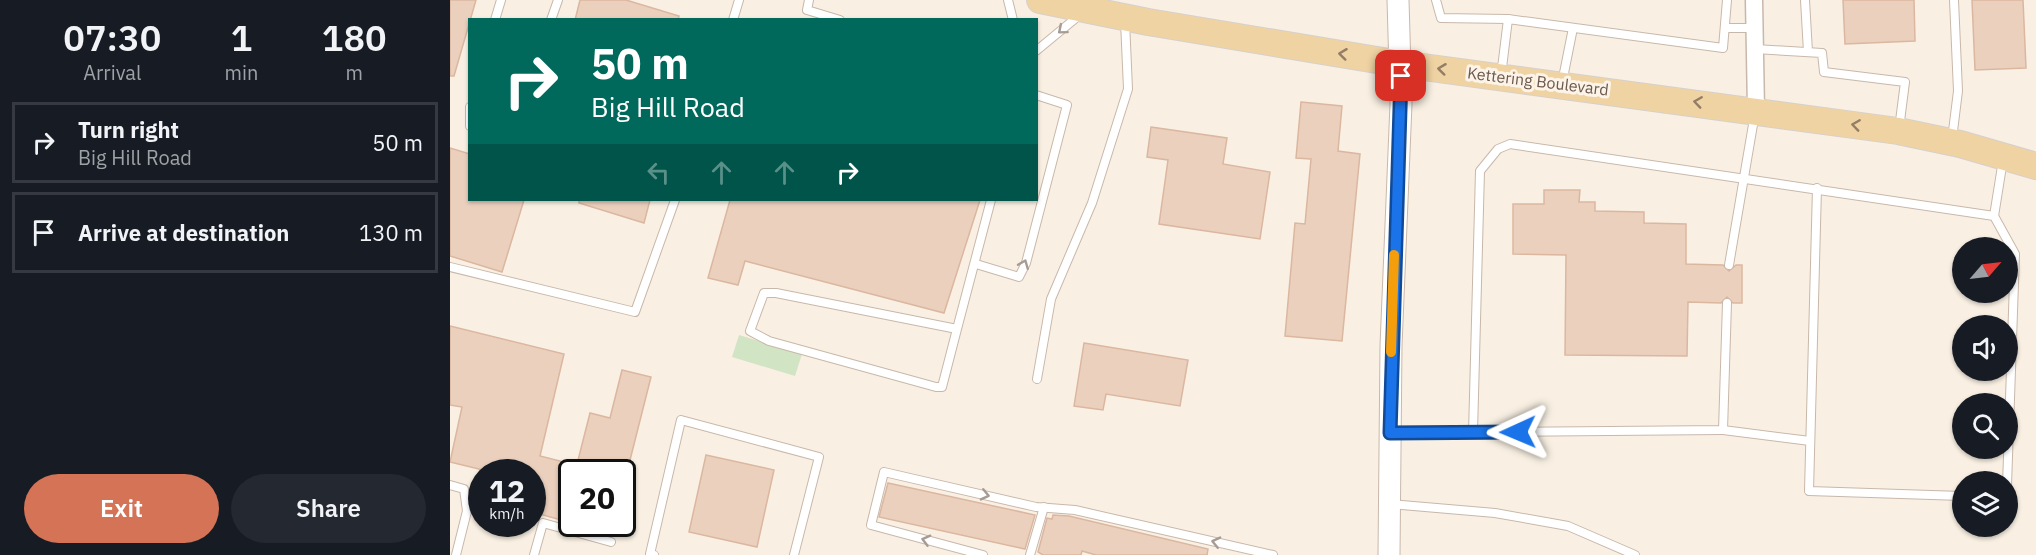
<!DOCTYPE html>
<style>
body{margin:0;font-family:"IBM Plex Sans",sans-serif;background:#242831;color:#f1f3f6;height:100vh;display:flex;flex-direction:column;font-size:22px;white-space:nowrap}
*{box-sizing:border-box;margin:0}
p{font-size:20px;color:#9ea1a6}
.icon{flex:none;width:33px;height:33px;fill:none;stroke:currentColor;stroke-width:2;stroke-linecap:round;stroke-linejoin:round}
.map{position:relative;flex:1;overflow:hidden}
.details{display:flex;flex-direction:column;background:#171b24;width:450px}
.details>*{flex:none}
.guide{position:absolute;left:18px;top:18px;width:570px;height:183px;border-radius:0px;box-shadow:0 2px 4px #0004;background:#00695c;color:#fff;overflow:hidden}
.needle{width:39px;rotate:62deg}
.fabs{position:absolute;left:1502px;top:237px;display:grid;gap:12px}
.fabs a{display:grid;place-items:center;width:66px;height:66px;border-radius:50%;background:#171b24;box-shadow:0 2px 4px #0004;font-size:30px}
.speed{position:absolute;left:18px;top:459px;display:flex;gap:12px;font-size:30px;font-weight:700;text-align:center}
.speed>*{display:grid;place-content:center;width:78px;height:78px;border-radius:50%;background:#171b24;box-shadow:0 2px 4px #0004;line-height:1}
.speed small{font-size:15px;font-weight:400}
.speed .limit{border:3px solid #111;border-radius:9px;background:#fff;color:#111}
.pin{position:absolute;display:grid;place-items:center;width:51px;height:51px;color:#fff;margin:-26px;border-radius:12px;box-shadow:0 3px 9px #0006}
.me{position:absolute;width:66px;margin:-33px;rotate:269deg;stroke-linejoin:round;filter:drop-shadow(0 0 4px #0008)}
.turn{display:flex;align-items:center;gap:21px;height:126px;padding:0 24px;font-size:27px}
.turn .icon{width:78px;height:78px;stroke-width:2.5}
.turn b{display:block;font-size:42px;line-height:51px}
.lanes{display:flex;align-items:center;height:57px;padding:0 24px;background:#0003;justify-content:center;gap:30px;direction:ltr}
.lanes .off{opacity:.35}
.eta{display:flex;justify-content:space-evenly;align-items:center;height:102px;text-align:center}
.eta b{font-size:36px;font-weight:600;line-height:42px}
.action{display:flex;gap:12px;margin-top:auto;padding:12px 24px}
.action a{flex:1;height:69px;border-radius:36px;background:#d47356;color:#fff;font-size:24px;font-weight:600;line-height:69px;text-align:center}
.action a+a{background:#242831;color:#f1f3f6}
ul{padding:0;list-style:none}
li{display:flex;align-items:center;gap:18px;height:81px;margin:0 12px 9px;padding:0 12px;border:3px solid #363941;border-radius:0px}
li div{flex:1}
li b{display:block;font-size:22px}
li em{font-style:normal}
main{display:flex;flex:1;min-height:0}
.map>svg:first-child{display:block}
</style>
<main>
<section class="details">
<div class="eta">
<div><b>07:30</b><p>Arrival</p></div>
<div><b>1</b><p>min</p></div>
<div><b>180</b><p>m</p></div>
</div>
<ul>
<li><svg class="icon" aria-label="right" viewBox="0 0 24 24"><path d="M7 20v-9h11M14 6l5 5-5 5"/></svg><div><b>Turn right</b><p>Big Hill Road</p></div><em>50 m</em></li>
<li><svg class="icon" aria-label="arrive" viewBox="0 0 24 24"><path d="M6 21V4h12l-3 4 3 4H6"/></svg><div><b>Arrive at destination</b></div><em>130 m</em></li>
</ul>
<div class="action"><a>Exit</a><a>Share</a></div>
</section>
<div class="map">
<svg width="1586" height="555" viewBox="0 0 1586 555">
<rect width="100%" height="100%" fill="#f9f0e3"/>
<polygon fill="#d1e4c4" points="289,335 352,354 345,376 282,357"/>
<g fill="#ebd0be" stroke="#dbb7a0" stroke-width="1.5">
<polygon points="0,0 26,0 4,76 0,76"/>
<polygon points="130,0 176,0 229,16 228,20 125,20"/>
<polygon points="1393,0 1464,0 1465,41 1395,44"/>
<polygon points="1522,0 1573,0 1576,68 1525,70"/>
<polygon points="851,102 892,106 888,151 910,154 892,341 835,336 845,223 855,224 861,159 846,158"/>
<polygon points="701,127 777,138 773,164 820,172 810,239 709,224 718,160 697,157"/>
<polygon points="0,148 20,154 20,200 74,200 52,272 0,256"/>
<polygon points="1094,190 1130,190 1129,202 1145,202 1145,211 1194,212 1194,223 1236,224 1236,264 1273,265 1279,271 1286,265 1292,265 1292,303 1283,303 1277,297 1271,303 1238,302 1237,356 1115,355 1116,255 1063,254 1063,204 1094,204"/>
<polygon points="129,200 200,200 194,223 129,203"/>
<polygon points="280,200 530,200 494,313 295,261 288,285 258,278"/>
<polygon points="0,326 114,354 90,456 122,464 122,523 82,512 82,472 32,472 33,470 0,462 12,407 0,405"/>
<polygon points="634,343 738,360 730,406 656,394 653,410 624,406"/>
<polygon points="172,370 201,377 177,472 125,472 140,413 160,418"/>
<polygon points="256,455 324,470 307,547 239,532"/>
<polygon points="438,483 585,515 575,549 429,517"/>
<polygon points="603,515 619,516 758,549 757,555 646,555 632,551 631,555 593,555 588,552 597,518 602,519"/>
</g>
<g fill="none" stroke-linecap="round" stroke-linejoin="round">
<g stroke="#c8b8ab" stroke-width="10">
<g id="service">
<polyline points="359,0 357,10 390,20"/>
<polyline points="558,0 563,20"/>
<polyline points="986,0 991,18 1058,19"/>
<polyline points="1355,0 1358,52"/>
<polyline points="45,20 51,0"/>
<polyline points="101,20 108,0"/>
<polyline points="283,20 289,0"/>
<polyline points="1275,28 1305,28"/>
<polyline points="1305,49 1372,53 1374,72 1455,82 1449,129"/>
<polyline points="586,51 632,13"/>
<polyline points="1051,76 1058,19 1273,48 1277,0"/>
<polyline points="1112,83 1123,28"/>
<polyline points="20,107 20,126"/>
<polyline points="1502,139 1508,91 1504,0"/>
<polyline points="1367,188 1359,491 1512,496"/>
<polyline points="1544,216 1553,160"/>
<polyline points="526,264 569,277 576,263 617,105 586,95"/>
<polyline points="1279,265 1305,113"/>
<polyline points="0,267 185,312 225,200"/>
<polyline points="507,329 492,387 486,387 319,341 300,331 314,293 326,293 507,329 541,200"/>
<polyline points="587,379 601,299 642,203 678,89 675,21"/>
<polyline points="1273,430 1360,441"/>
<polyline points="942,433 1273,430 1277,303"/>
<polyline points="1023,433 1030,171 1048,149 1060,144 1544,216 1565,254 1557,485"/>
<polyline points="0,485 14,489 17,511 6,555"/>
<polyline points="940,504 1045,513 1118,526 1185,555"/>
<polyline points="84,555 93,523 161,542"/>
<polyline points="204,555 200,554 231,420 369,457 344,555"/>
<polyline points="533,555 421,525 434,472 586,507 625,510 823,555"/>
<polyline points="580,555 594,507"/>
</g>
</g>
<g stroke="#c8b8ab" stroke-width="19">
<polyline id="minor" points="1304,0 1306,110"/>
</g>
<g stroke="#c8b8ab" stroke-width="23">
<polyline id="tertiary" points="939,555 941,346 951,104 948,0"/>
</g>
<g stroke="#d6d0cd" stroke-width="28">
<polyline id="primary" points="590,0 698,22 951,64 1448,131 1510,144 1586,166"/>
</g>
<use href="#service" stroke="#fff" stroke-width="8"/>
<use href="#minor" stroke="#fff" stroke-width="16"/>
<use href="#tertiary" stroke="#fff" stroke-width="21"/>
<use href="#primary" stroke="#f0d3a3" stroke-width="26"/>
</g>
<defs><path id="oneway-chevron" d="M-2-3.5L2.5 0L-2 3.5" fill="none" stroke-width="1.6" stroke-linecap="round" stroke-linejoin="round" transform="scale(1.5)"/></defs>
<g stroke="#a79b94">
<use href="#oneway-chevron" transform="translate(612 30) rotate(140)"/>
<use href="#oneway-chevron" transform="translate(574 264) rotate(-68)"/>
<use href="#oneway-chevron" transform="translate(535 495) rotate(13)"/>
<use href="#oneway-chevron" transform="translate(476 540) rotate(-165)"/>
<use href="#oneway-chevron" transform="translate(766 542) rotate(-167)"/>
</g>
<g stroke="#947d66">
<use href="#oneway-chevron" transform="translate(893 54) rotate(-173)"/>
<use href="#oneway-chevron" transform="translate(992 69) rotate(-173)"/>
<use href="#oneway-chevron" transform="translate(1248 102) rotate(-172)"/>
<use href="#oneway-chevron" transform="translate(1406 125) rotate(-172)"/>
</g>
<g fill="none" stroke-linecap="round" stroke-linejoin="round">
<g stroke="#114b97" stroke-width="15">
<polyline id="route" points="951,76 940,433 1068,432"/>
</g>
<use href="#route" stroke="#1a73e8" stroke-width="10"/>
<polyline stroke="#f59e0b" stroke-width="10" points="941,352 944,255"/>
</g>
<g text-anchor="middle" stroke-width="6" stroke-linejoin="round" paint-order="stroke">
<g font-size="16" fill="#6d584c" stroke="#fcf4e8">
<text transform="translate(1088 81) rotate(7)" y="6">Kettering Boulevard</text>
</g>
</g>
</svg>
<div class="fabs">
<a><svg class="needle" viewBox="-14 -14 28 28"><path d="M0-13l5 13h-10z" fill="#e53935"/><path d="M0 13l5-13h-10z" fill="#9ea1a6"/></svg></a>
<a><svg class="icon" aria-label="sound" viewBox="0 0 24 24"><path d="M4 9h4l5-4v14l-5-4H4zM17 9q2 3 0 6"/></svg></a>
<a><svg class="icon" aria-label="search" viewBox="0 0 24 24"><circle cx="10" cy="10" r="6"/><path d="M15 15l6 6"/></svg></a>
<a><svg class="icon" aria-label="layers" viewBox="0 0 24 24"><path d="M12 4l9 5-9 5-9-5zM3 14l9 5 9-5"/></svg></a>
</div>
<div class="speed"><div>12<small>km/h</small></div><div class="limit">20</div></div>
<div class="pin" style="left:951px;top:76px;background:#d93025"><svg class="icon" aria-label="arrive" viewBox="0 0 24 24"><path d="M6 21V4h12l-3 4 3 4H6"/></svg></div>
<svg class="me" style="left:1068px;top:432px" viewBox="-20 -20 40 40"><path d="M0-17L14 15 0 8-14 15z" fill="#1a73e8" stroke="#fff" stroke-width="4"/></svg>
<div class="guide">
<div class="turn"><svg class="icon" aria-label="right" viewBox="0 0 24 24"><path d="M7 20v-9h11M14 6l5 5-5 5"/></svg><div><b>50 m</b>Big Hill Road</div></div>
<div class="lanes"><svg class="icon off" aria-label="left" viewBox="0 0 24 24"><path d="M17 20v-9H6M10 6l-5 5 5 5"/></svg><svg class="icon off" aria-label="ahead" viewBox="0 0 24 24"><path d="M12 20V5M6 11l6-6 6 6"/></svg><svg class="icon off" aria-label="ahead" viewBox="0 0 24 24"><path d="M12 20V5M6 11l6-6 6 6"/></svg><svg class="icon" aria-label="right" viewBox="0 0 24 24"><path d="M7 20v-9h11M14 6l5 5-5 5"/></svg></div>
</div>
</div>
</main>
